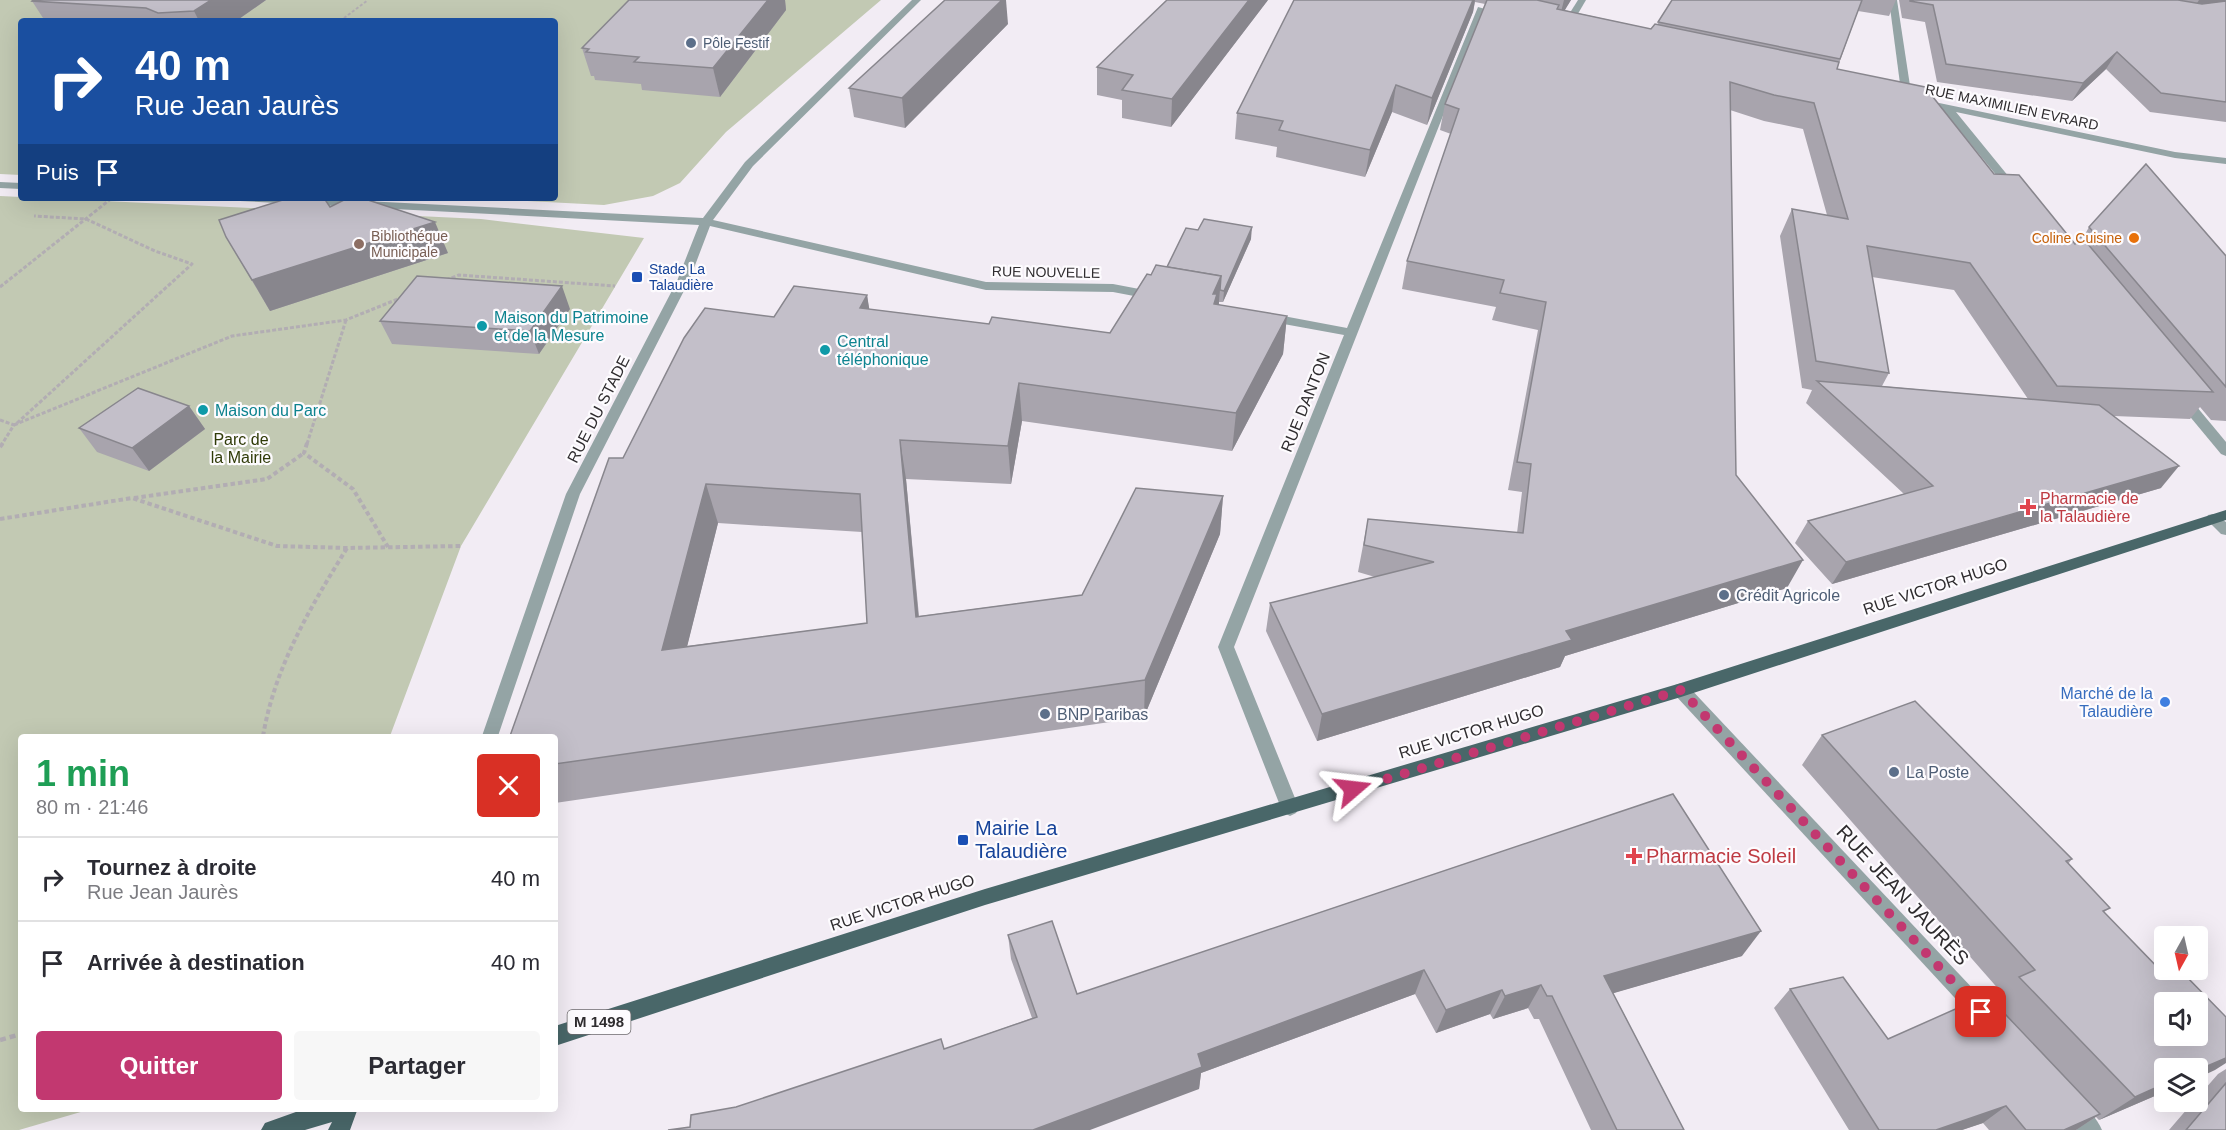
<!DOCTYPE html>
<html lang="fr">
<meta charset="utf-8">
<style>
body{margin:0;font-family:Helvetica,sans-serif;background:#f7f7f7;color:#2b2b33;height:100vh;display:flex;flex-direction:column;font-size:22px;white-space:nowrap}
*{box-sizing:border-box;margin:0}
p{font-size:20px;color:#7c7c81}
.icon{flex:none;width:33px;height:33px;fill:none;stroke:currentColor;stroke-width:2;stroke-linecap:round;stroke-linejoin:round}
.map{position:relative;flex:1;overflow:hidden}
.side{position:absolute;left:18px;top:734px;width:540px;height:378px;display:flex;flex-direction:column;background:#fff;border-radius:6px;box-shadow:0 6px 24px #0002}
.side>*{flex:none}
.top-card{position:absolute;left:18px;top:18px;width:540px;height:183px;border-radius:6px;box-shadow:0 6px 24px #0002;background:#1a4fa0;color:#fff;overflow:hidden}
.needle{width:39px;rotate:188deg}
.buttons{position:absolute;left:2154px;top:926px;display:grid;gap:12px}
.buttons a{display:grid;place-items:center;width:54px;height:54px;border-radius:6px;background:#fff;box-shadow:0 6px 24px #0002;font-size:30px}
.pin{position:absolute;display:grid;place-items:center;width:51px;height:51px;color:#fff;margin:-26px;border-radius:12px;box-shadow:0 3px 9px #0006}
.me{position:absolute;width:66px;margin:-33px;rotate:73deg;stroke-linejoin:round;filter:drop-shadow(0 0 4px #0008)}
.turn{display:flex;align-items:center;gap:21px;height:126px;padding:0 18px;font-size:27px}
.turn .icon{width:78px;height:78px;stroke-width:2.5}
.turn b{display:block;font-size:42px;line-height:51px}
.then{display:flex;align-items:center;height:57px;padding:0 18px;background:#0003;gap:12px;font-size:22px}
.round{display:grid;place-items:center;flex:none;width:63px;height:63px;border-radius:6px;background:#f7f7f7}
.summary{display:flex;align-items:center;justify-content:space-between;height:102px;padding:0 18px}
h1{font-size:36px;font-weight:800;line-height:45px;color:#1e9e55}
.cta{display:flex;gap:12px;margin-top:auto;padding:12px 18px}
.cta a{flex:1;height:69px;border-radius:6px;background:#c23870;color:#fff;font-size:24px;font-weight:800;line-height:69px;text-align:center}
.cta a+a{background:#f7f7f7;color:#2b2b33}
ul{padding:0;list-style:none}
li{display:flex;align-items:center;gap:18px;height:84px;padding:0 18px;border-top:2px solid #e1e1e2}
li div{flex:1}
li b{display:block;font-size:22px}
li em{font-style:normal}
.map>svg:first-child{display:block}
</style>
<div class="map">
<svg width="2226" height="1130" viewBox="0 0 2226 1130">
<rect width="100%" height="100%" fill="#f2ecf4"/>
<g fill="#c2c9b3">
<polygon points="0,0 881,0 726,132 680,183 653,196 604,205 471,198 555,198 555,21 21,21 21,175 0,174"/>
<polygon points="0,196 481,219 644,238 461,546 390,736 21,736 21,1108 91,1109 19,1130 0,1130"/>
</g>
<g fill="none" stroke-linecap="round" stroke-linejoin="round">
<polyline stroke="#b2adb3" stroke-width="2" stroke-dasharray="3 2" stroke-linecap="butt" points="340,21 368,0"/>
<g stroke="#b2adb3" stroke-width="3" stroke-dasharray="4 2" stroke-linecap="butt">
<polyline points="446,280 459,275 615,286"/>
<polyline points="0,287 112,198"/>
<polyline points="0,420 14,425 2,444"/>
<polyline points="17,423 192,264 155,251 86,219 34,216"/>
<polyline points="14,425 232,336 346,320 403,297"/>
<polyline points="307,444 346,320"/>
</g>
<g stroke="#b2adb3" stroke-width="4" stroke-dasharray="4.5 3" stroke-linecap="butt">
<polyline points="307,443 304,453 353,489 388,547"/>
<polyline points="0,447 3,443"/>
<polyline points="134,498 267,479 304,453"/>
<polyline points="0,519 132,498 277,546 347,548 461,546"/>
<path d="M263,736C275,666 310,608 347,548"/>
</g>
<polyline stroke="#b2adb3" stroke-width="4.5" stroke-dasharray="6 4" stroke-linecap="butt" points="0,1040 21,1034"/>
<g fill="#94a4a5" fill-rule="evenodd">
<polygon points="912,0 921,0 753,166 713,220 986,282 1113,284 1155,292 1161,296 1155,300 1113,292 986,290 710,226 689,281 580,494 498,736 482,736 566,494 677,281 699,225 240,201 235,198 304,198 703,218 745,162"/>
<polygon points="1578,0 1586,0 1569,29 1563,29 1561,27"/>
<polygon points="1889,0 1897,0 1912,99 1907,102 1902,99"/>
<polygon points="1478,7 1485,9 1234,647 1299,808 1296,813 1290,816 1284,813 1281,808 1218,647 1344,335 1267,321 1261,317 1267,313 1347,328"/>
<polygon points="1920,99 2175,152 2226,158 2226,164 2175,158 1956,112 2018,188 2019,190 2014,193 2010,192 1943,110 1916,104 1916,100"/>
<polygon points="0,182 21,183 21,189 0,188"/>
<polygon points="2182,394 2187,395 2226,442 2226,456 2221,454 2177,401 2175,398"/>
<polygon points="2213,514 2226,522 2226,535 2221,534 2206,519 2208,515"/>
<polygon points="1681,683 1687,685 1992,1009 1995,1016 1992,1023 1985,1026 1978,1023 1675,695 1673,690 1675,685"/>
<path d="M2073,1100C2085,1105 2097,1118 2102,1130H2077L2066,1117L2063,1110L2066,1103Z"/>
</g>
<g fill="#496769" fill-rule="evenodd">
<polygon points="2226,510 2226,520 1681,697 985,905 555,1046 555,1026 985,889 1681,683"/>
<polygon points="307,1108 358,1108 350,1130 328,1130 332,1122 305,1130 261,1130 265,1123"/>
</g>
</g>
<g fill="#a8a4ad" fill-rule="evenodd">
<polygon points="33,0 266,0 236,21 45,21 32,1"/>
<polygon points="629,0 785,0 786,10 720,97 642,90 641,84 595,80 594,76 591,76 582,48"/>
<polygon points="1268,0 1171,127 1122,118 1122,100 1097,95 1097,67"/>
<path d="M1294,0H1571L1564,10L1651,29L1657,25L1672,0H1896L1889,16L1858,11L1837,69L1994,174L2075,244L2083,238L2089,227L2226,256V421L2211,420L2200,407L2190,419L2114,416L2161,488L1832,584L1795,543L1808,521L1904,494L1806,403L1812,390L1802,388L1780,236L1792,209L1827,215L1803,129L1764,121L1730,110L1736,475L1787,588L1565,656L1560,667L1317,741L1266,631L1270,603L1375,577L1358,572L1368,519L1517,533L1522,492L1508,490L1538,330L1492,320L1496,307L1402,289L1407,261L1451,134L1440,130L1445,104L1485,4L1475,2L1473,12L1427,125L1392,112L1365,177L1276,157L1277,147L1235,139L1237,113ZM1872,277L1954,290L2028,399L1882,386L1889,373Z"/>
<polygon points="1899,0 2226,0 2226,122 2150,112 2106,69 2072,101 1937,82 1925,22 1902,18"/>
<polygon points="1008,24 905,128 854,117 849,88"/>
<polygon points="226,237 448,253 270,311"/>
<path d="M1251,239L1223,302H1219V305L1287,316L1283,354L1232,451L1022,421L1011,484L906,479L919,616L1082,595L1223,496L1220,534L1144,717L555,803V736L623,458L774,317L867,295L869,309L989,324L1110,333L1151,275L1167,267ZM718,523L862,532L867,623L687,646Z"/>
<polygon points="570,309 539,354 392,344 380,321"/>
<polygon points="189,406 205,429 149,471 97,452 79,428"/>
<polygon points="1822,735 2072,859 2068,864 2110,908 2104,912 2215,1070 2164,1068 2164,1092 2099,1120 2096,1117 2076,1130 1989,1130 1983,1123 1962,1130 1849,1130 1774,1008 1790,989 1888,1039 1992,1000 2001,992 1802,765"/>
<polygon points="1673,794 1742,956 1613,993 1684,1130 1591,1130 1539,1019 1534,1019 1528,1008 1493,1019 1490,1014 1436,1033 1415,994 1201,1073 1199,1089 690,1127 736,1107 944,1049 1032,1018 1011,959 1008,935 1077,994"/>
<polygon points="2226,1069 2226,1130 2169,1130 2194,1101 2198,1101 2198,1097 2218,1074"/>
</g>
<g fill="#88868d">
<polygon points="211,0 266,0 236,21 199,21 194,11"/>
<polygon points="768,0 785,0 786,10 720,97 713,68"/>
<polygon points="1002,0 1006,0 1008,24 905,128 902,98"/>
<polygon points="1249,0 1268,0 1171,127 1172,99"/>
<polygon points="1473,0 1475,0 1473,12 1427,125 1432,98"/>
<polygon points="1564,0 1571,0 1559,20"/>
<polygon points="2199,0 2226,0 2226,7 2192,11"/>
<polygon points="2117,52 2106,69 2072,101 2083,83"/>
<polygon points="1396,85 1392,112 1365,177 1370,150"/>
<polygon points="435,222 448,253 270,311 252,280"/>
<polygon points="1252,227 1251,239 1223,302 1224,291"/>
<polygon points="1221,276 1218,314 1211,331 1213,294"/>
<polygon points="562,286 570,309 539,354 530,331"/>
<polygon points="867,295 873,332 860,308"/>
<polygon points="1287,316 1283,354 1232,451 1236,413"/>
<polygon points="1019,383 1022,421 1011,484 1008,446"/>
<polygon points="189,406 205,429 149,471 132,448"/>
<polygon points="900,440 906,479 922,655 916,617"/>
<polygon points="2179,466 2161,488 1832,584 1846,562"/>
<polygon points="706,484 718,523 677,687 662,650"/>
<polygon points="1223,496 1220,534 1144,717 1145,680"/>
<polygon points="1803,560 1787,588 1565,656 1560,667 1317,741 1322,714 1566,631"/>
<polygon points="1761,931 1742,956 1590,1000 1604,976"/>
<polygon points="1424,970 1415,994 1201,1073 1199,1089 1090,1130 1033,1130 1198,1054"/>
<polygon points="1541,985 1528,1008 1493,1019 1505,996"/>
<polygon points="1502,990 1490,1014 1436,1033 1446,1010"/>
<polygon points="2226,1058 2226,1063 2215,1070 2198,1078 2198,1070"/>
<polygon points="2164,1084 2164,1092 2099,1120 2135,1097"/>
<polygon points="2006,1106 1983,1123 1962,1130 1936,1130"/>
<polygon points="2100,1114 2076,1130 2064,1130"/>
</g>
<g fill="#c3bfc9" stroke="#88868d" stroke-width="1.5" fill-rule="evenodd">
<polygon points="33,0 211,0 194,11 158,13 146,8 32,1"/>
<polygon points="629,0 768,0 713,68 634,62 639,57 586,52 589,49 582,48"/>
<polygon points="945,0 1002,0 902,98 849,88"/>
<polygon points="1167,0 1249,0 1172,99 1122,90 1133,75 1097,67"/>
<polygon points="1294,0 1473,0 1432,98 1396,85 1370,150 1279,130 1283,121 1237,113"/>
<polygon points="1487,0 1537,0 1559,5 1557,9 1651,29 1655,24 1839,62 1837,69 1925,87 1994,174 2019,175 2075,244 2081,236 2213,392 2057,386 1970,263 1867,246 1889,373 1816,361 1792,209 1848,219 1814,103 1774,95 1730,82 1736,475 1803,560 1566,631 1572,640 1322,714 1270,603 1434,562 1364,545 1368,519 1523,533 1531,464 1517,462 1546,302 1500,293 1504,280 1407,261 1459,109 1445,104"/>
<polygon points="1672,0 1862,0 1840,59 1658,22"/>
<polygon points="1910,0 2178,0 2202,4 2226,1 2226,102 2161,93 2117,52 2083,83 1946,64 1933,5 1910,1"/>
<polygon points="2146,164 2226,256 2226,387 2089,227"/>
<polygon points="289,198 324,198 330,207 348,198 362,198 435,222 252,280 226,237 219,220"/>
<polygon points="1204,219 1252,227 1224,291 1220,290 1221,276 1167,267 1186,228 1198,230"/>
<path d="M1156,265L1221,276L1213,294H1217L1214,304L1287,316L1236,413L1019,383L1008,446L900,440L916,617L1082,595L1136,488L1223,496L1145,680L555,764V736H510L609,458H623L684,338L705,308L774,317L794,286L867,295L860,308L989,324L992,317L1110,333L1147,274L1151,275ZM706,484L860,494L867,623L662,650Z"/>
<polygon points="417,276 562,286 530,331 380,321"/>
<polygon points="1817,381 2099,405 2179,466 1846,562 1808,521 1933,486"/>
<polygon points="138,388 189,406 132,448 79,428"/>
<path d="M1915,701L2072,859L2066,861L2110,908L2103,911L2166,976L2180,970L2226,1017V1058L2198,1070V1068H2164V1084L2135,1097L2019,977L2035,970L1822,735ZM2164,1002H2198V1035H2164Z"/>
<polygon points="1673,794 1761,931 1604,976 1684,1130 1617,1130 1552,996 1547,996 1541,985 1505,996 1502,990 1446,1010 1424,970 1198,1054 1202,1067 1033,1130 668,1130 690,1127 691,1115 736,1107 941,1039 944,1049 1037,1017 1008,935 1052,921 1077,994"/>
<polygon points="1843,977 1888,1039 1987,995 2100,1114 2064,1130 2026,1130 2006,1106 1936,1130 1879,1130 1790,989"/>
<polygon points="2226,1083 2226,1130 2186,1130"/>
</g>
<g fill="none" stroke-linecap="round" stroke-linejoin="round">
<polyline stroke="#c23870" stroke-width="10" stroke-dasharray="0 18" points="1353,789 1681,690 1981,1012"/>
</g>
<g fill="#5c6f8a" stroke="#fdfbfe" stroke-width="2">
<circle cx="691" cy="43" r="6"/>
<circle cx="1724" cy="595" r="6"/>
<circle cx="1045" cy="714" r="6"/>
<circle cx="1894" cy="772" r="6"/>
</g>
<circle fill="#e8710a" stroke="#fdfbfe" stroke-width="2" cx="2134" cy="238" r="6"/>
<circle fill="#8d6e63" stroke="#fdfbfe" stroke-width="2" cx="359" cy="244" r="6"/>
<g fill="#1a4fb4" stroke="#fdfbfe" stroke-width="2">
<rect x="631" y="271" width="12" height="12" rx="3"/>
<rect x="957" y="834" width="12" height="12" rx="3"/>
</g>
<g fill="#0f9aa8" stroke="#fdfbfe" stroke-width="2">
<circle cx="482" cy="326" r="6"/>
<circle cx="825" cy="350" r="6"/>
<circle cx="203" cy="410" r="6"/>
</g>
<g fill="#e0444e" stroke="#fdfbfe" stroke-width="2">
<path d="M2025 498h6v6h6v6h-6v6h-6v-6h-6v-6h6z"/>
<path d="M1631 847h6v6h6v6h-6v6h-6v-6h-6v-6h6z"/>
</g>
<circle fill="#3f7fe0" stroke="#fdfbfe" stroke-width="2" cx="2165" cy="702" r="6"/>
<g text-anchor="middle" stroke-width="4.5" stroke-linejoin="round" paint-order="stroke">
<g font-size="14" fill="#4e5e75" stroke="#fdfbfe" text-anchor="start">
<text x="703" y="48">Pôle Festif</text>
</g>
<g font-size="14" fill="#2f2c2f" stroke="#fdfbfe">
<text transform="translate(2012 107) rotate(12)" y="5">RUE MAXIMILIEN EVRARD</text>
<text transform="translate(1046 272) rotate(1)" y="5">RUE NOUVELLE</text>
</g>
<g font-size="14" fill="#785e54" stroke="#fdfbfe" text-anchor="start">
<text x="371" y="241">Bibliothéque<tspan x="371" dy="16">Municipale</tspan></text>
</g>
<g font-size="14" fill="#c56008" stroke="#fdfbfe" text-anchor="end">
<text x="2122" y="243">Coline Cuisine</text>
</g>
<g font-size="14" fill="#164399" stroke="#fdfbfe" text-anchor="start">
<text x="649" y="274">Stade La<tspan x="649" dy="16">Talaudière</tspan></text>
</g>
<rect fill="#fdfbfe" stroke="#6d6a6d" stroke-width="1.5" x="567.5" y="1010" width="63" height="24" rx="4.5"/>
<g font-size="15" font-weight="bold" fill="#2f2c2f">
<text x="599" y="1027">M 1498</text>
</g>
<g font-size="16" fill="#0d838f" stroke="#fdfbfe" text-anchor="start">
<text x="494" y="323">Maison du Patrimoine<tspan x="494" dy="18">et de la Mesure</tspan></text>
<text x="837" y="347">Central<tspan x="837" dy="18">téléphonique</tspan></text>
<text x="215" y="416">Maison du Parc</text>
</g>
<g font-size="16" fill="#2f2c2f" stroke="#fdfbfe">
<text transform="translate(1305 402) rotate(-68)" y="6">RUE DANTON</text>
<text transform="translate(598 409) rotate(-63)" y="6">RUE DU STADE</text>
<text transform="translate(1935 586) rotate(-18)" y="6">RUE VICTOR HUGO</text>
<text transform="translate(1471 731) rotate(-17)" y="6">RUE VICTOR HUGO</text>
<text transform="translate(902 902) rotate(-18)" y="6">RUE VICTOR HUGO</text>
</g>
<g font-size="16" fill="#303b08" stroke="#fdfbfe">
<text x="241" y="445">Parc de<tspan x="241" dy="18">la Mairie</tspan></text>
</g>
<g font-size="16" fill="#be3a42" stroke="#fdfbfe" text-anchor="start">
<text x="2040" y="504">Pharmacie de<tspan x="2040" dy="18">la Talaudière</tspan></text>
</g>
<g font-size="16" fill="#4e5e75" stroke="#fdfbfe" text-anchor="start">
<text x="1736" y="601">Crédit Agricole</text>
<text x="1057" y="720">BNP Paribas</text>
<text x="1906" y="778">La Poste</text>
</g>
<g font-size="16" fill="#366cbe" stroke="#fdfbfe" text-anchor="end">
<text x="2153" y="699">Marché de la<tspan x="2153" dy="18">Talaudière</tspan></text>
</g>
<g font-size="20" fill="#164399" stroke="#fdfbfe" text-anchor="start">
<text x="975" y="835">Mairie La<tspan x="975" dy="23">Talaudière</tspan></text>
</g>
<g font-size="20" fill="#be3a42" stroke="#fdfbfe" text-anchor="start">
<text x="1646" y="863">Pharmacie Soleil</text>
</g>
<g font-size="20" fill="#2f2c2f" stroke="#fdfbfe">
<text transform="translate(1903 895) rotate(47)" y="7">RUE JEAN JAURÈS</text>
</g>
</g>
</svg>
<div class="buttons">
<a><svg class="needle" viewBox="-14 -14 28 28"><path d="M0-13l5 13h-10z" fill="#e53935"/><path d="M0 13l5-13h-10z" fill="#7c7c81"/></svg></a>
<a><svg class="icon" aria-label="sound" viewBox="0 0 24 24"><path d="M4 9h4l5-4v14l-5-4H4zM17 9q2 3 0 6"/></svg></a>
<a><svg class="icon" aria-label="layers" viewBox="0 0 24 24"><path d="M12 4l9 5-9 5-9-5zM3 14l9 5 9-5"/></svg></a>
</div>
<div class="pin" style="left:1981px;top:1012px;background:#d93025"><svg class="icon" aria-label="arrive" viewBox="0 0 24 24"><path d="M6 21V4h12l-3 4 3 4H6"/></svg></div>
<svg class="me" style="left:1353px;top:789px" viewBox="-20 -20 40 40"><path d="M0-17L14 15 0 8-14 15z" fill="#c23870" stroke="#fff" stroke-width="4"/></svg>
<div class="top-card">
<div class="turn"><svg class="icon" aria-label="right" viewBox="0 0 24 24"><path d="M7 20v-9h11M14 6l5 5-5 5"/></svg><div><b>40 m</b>Rue Jean Jaurès</div></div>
<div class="then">Puis<svg class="icon" aria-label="arrive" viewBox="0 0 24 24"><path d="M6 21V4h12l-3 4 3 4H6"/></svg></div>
</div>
<section class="side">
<div class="summary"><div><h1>1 min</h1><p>80 m · 21:46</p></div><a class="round" style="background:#d93025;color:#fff"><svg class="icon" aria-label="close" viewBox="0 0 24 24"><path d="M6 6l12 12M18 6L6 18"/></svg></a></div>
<ul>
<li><svg class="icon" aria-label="right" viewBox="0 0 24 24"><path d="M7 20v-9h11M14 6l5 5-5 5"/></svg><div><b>Tournez à droite</b><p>Rue Jean Jaurès</p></div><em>40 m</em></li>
<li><svg class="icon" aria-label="arrive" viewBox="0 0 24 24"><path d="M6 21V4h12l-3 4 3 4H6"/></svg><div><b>Arrivée à destination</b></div><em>40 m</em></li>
</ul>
<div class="cta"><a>Quitter</a><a>Partager</a></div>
</section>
</div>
